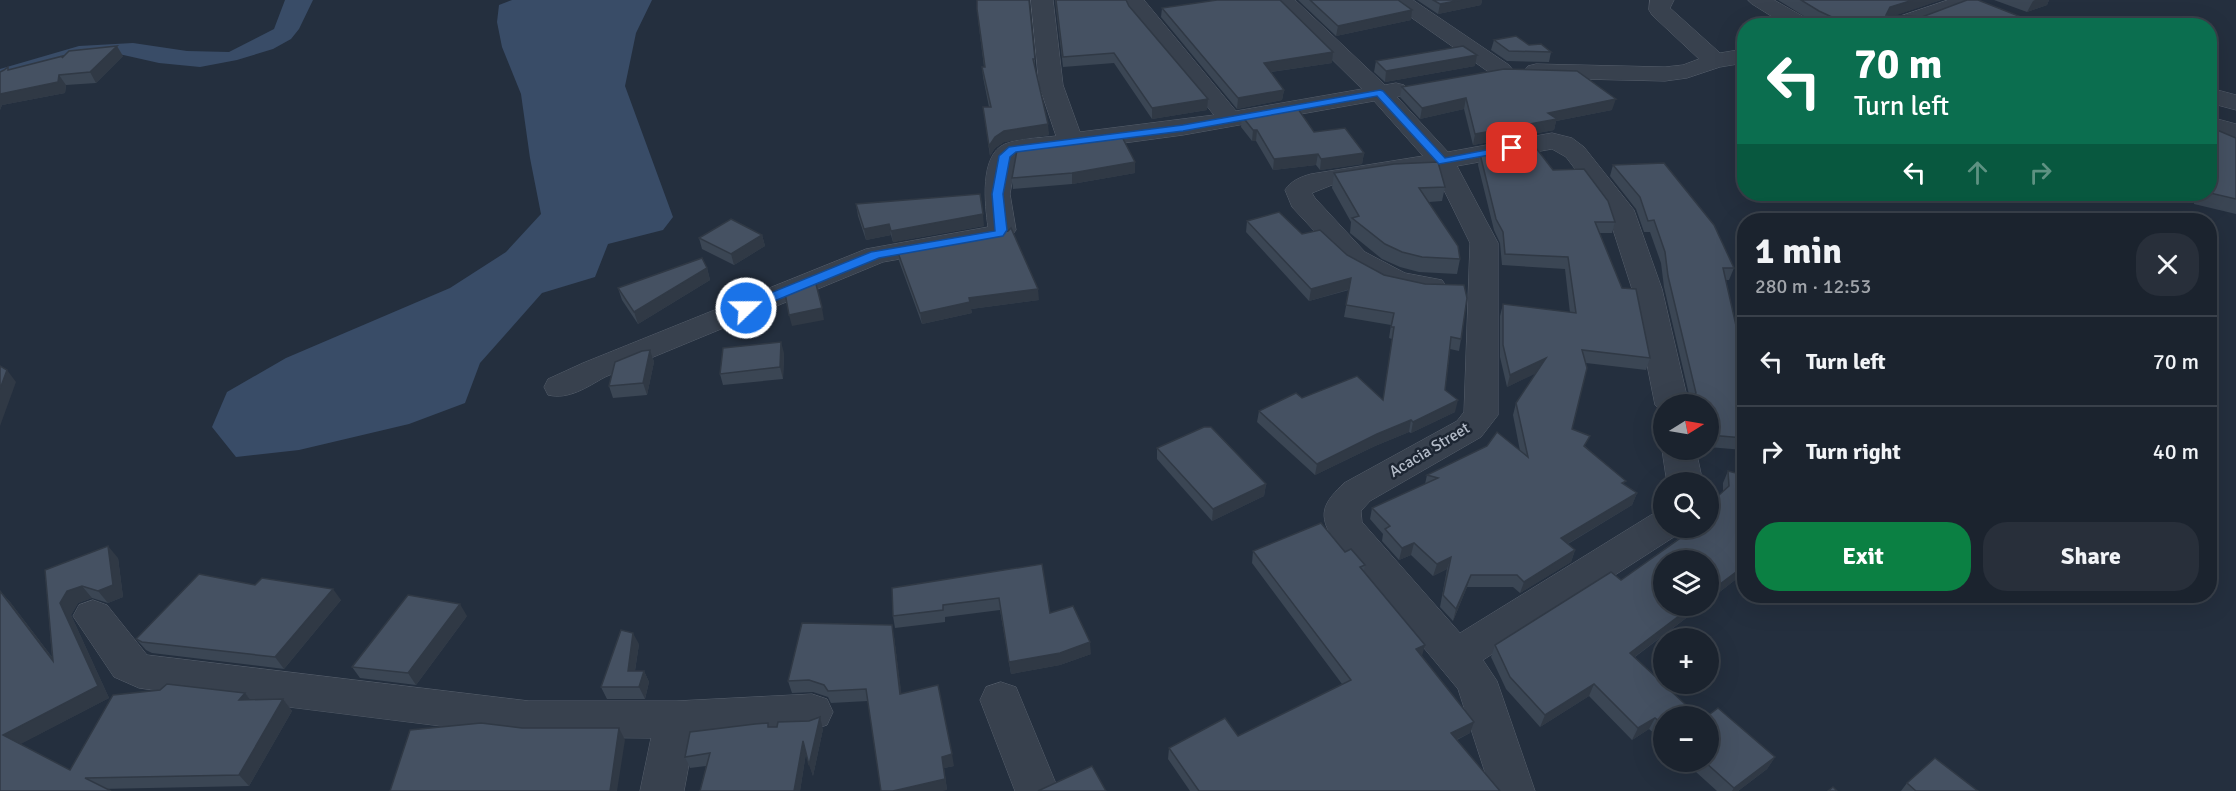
<!DOCTYPE html>
<meta charset="utf-8">
<style>
body{margin:0;font-family:Signika,sans-serif;background:#282f3a;color:#f1f3f6;height:100vh;display:flex;flex-direction:column;font-size:22px;white-space:nowrap}
*{box-sizing:border-box;margin:0}
p{font-size:20px;color:#a0a4aa}
.icon{flex:none;width:33px;height:33px;fill:none;stroke:currentColor;stroke-width:2;stroke-linecap:round;stroke-linejoin:round}
.map{position:relative;flex:1;overflow:hidden}
.details{position:absolute;left:1737px;top:213px;width:480px;height:390px;display:flex;flex-direction:column;background:#1b232e;border-radius:24px;box-shadow:0 6px 24px #0002,0 0 0 2px #39404a}
.details>*{flex:none}
.top-card{position:absolute;left:1737px;top:18px;width:480px;height:183px;border-radius:24px;box-shadow:0 6px 24px #0002,0 0 0 2px #39404a;background:#0b6e4f;color:#fff;overflow:hidden}
.needle{width:39px;rotate:79deg}
.fabs{position:absolute;left:1653px;top:394px;display:grid;gap:12px}
.fabs a{display:grid;place-items:center;width:66px;height:66px;border-radius:50%;background:#1b232e;box-shadow:0 6px 24px #0002,0 0 0 2px #39404a;font-size:30px}
.pin{position:absolute;display:grid;place-items:center;width:51px;height:51px;color:#fff;margin:-26px;border-radius:12px;box-shadow:0 3px 9px #0006}
.me{position:absolute;width:66px;margin:-33px;rotate:68deg;stroke-linejoin:round;filter:drop-shadow(0 0 4px #0008)}
.turn{display:flex;align-items:center;gap:21px;height:126px;padding:0 18px;font-size:27px}
.turn .icon{width:78px;height:78px;stroke-width:2.5}
.turn b{display:block;font-size:42px;line-height:51px}
.lanes{display:flex;align-items:center;height:57px;padding:0 18px;background:#0003;justify-content:center;gap:30px;direction:ltr}
.lanes .off{opacity:.35}
.round{display:grid;place-items:center;flex:none;width:63px;height:63px;border-radius:24px;background:#282f3a}
.head{display:flex;align-items:center;justify-content:space-between;height:102px;padding:0 18px}
h1{font-size:36px;font-weight:800;line-height:45px}
.cta{display:flex;gap:12px;margin-top:auto;padding:12px 18px}
.cta a{flex:1;height:69px;border-radius:24px;background:#0b8043;color:#fff;font-size:24px;font-weight:800;line-height:69px;text-align:center}
.cta a+a{background:#282f3a;color:#f1f3f6}
ul{padding:0;list-style:none}
li{display:flex;align-items:center;gap:18px;height:90px;padding:0 18px;border-top:2px solid #39404a}
li div{flex:1}
li b{display:block;font-size:22px}
li em{font-style:normal}
.map>svg:first-child{display:block}
</style>
<div class="map">
<svg width="2236" height="791" viewBox="0 0 2236 791">
<rect width="100%" height="100%" fill="#242f3e"/>
<g fill="#394c67">
<polygon points="285,0 313,0 299,29 291,39 273,49 237,60 200,67 159,63 119,54 0,81 0,69 79,46 133,43 187,51 229,52 274,29"/>
<polygon points="512,0 652,0 636,33 625,86 673,217 663,230 608,244 595,277 542,293 480,363 465,403 409,424 299,450 236,457 212,427 227,392 286,358 450,288 506,252 541,214 530,158 521,94 502,47 497,22 499,5"/>
</g>
<g fill="none" stroke-linecap="round" stroke-linejoin="round">
<g stroke="#565f6c" stroke-width="1">
<g id="minor">
<path d="M1031,0H1053L1063,85L1080,132L1214,115L1122,0H1144L1236,111L1362,89L1272,0H1295L1385,85L1396,83L1404,85L1408,90L1404,95L1397,97L1448,152L1552,133L1572,138L1584,147L1634,210L1662,289L1689,405H1664V414L1655,405L1632,289L1607,211L1566,157L1552,149L1457,166L1498,243V415L1481,437L1370,501L1361,511L1362,522L1460,633L1651,515L1664,511V528H1681L1677,535L1483,660L1497,681L1535,791H1491L1458,689L1331,536C1317,511 1326,501 1344,483L1457,421L1464,412L1470,243L1434,170L1332,185L1312,193L1315,198L1365,252L1405,273L1442,280L1446,286L1442,292L1431,295L1387,287L1345,264L1292,207L1285,190C1291,181 1300,177 1311,174L1423,156L1374,101L1183,135L1020,157L1016,159L1010,194L1016,230L1008,240L883,262L605,377C587,387 569,400 548,395L544,387L548,379L583,363L866,249L988,227C985,205 979,155 1005,144C1020,138 1040,138 1056,136L1039,85Z"/>
<polygon points="1388,0 1413,0 1509,65 1513,70 1509,75 1501,77 1493,75 1392,4"/>
<polygon points="1650,0 1674,0 1670,8 1720,53 1744,49 1744,63 1720,67 1687,78 1665,81 1536,78 1528,76 1524,71 1528,66 1536,64 1665,67 1683,65 1699,59 1652,15 1649,10"/>
<polygon points="1748,0 1774,0 1811,21 1814,26 1787,26 1752,4"/>
<polygon points="1948,0 1979,0 1975,4 1916,26 1883,26 1886,21"/>
<polygon points="2210,88 2236,95 2236,110 2210,103"/>
<polygon points="2210,117 2236,124 2236,140 2210,132"/>
<polygon points="1664,447 1664,450 1696,450 1703,483 1667,483 1662,450"/>
<polygon points="93,600 107,605 147,655 529,701 676,701 812,694 827,699 833,712 827,725 812,730 694,737 684,791 640,791 651,738 529,737 153,690 139,688 114,677 73,616 79,605"/>
<polygon points="1001,682 1016,687 1059,791 1015,791 980,700 986,687"/>
</g>
</g>
<use href="#minor" fill="#38414e" fill-rule="evenodd"/>
</g>
<g fill="#3b4654">
<polygon points="977,0 1035,59 1035,69 1049,135 1004,142 995,148 990,156 983,107 989,107 983,77 982,67 984,67 978,19"/>
<polygon points="1055,0 1126,0 1207,110 1152,119 1114,63 1063,67"/>
<polygon points="1298,0 1398,0 1411,20 1336,36"/>
<polygon points="1417,0 1482,0 1481,5 1438,14"/>
<polygon points="1778,0 1941,0 1896,15 1922,17 2042,17 2037,26 1821,26 1815,23"/>
<polygon points="1994,0 2049,0 2047,5 2027,12"/>
<polygon points="1162,8 1332,63 1271,72 1284,90 1282,100 1237,109 1161,17"/>
<polygon points="1494,40 1529,45 1551,52 1549,62 1507,61 1491,50"/>
<polygon points="123,56 96,83 66,85 65,93 2,105 0,110 0,72 63,57"/>
<polygon points="1376,61 1475,66 1385,82 1374,72"/>
<polygon points="1402,87 1612,110 1556,121 1554,130 1473,145 1464,109 1420,119 1400,97"/>
<polygon points="1242,116 1314,132 1364,153 1362,164 1320,170 1316,165 1273,170 1256,141 1252,141 1241,127"/>
<polygon points="2210,127 2236,138 2236,214 2194,204 2194,200 2179,194 2210,194"/>
<polygon points="1017,150 1135,173 1072,184 1013,189 1012,178"/>
<polygon points="1480,154 1553,170 1615,222 1612,233 1599,233 1650,358 1646,370 1586,363 1572,429 1586,447 1625,485 1637,493 1632,505 1568,544 1575,550 1571,562 1520,593 1513,587 1467,587 1453,621 1440,607 1447,569 1433,576 1411,555 1399,560 1382,541 1383,534 1370,519 1372,508 1425,484 1427,475 1520,451 1513,415 1516,403 1536,373 1507,387 1500,357 1500,316 1503,304 1570,313 1565,269 1502,265 1500,243 1494,230 1478,165"/>
<polygon points="1613,165 1734,268 1729,280 1726,280 1744,361 1744,450 1708,447 1708,405 1690,405 1691,403 1664,287 1661,263 1650,232 1644,232 1636,209 1610,176"/>
<polygon points="1334,173 1445,187 1442,201 1429,202 1460,259 1457,274 1419,272 1400,267 1382,259 1350,233 1351,222 1332,188"/>
<polygon points="856,204 984,226 893,242 891,235 866,240 858,216"/>
<polygon points="1247,221 1302,234 1347,255 1461,339 1459,351 1450,349 1445,390 1455,412 1411,433 1409,432 1375,446 1315,475 1257,422 1259,411 1302,398 1383,400 1392,339 1389,338 1391,325 1344,317 1349,290 1309,301 1246,232"/>
<polygon points="762,235 765,246 734,265 702,249 699,238"/>
<polygon points="897,250 1039,300 971,309 972,313 922,324 899,261"/>
<polygon points="707,268 710,280 638,324 622,300 618,288"/>
<polygon points="650,350 654,362 647,395 613,398 609,386"/>
<polygon points="784,353 783,379 723,385 720,374"/>
<polygon points="1157,448 1266,484 1264,496 1212,521 1157,459"/>
<polygon points="1728,471 1744,475 1744,573 1708,601 1708,561 1664,606 1702,606 1635,657 1664,717 1664,742 1649,729 1632,740 1589,696 1540,727 1506,689 1491,657 1495,645 1621,580 1678,539 1684,528 1723,492 1723,483"/>
<polygon points="1253,551 1345,552 1365,565 1364,571 1422,656 1470,733 1457,740 1500,791 1190,791 1168,759 1169,748 1238,736 1342,684 1252,563"/>
<polygon points="118,558 123,597 108,603 92,598 78,603 71,615 109,698 20,744 70,770 245,693 250,700 283,699 292,711 249,786 0,791 0,591 10,602 52,657 45,570"/>
<polygon points="1042,564 1050,613 1091,654 1060,665 1011,674 1000,610 945,617 945,622 895,628 893,616"/>
<polygon points="255,585 341,600 284,669 152,653 146,650 136,639"/>
<polygon points="1765,596 1785,596 1769,600"/>
<polygon points="467,616 416,685 360,678 352,667"/>
<polygon points="894,637 901,693 954,766 944,768 947,790 868,701 831,703 828,697 813,692 792,693 788,681"/>
<polygon points="639,644 635,671 644,671 649,682 645,699 607,699 601,687"/>
<polygon points="768,723 769,727 823,729 813,776 806,753 800,791 700,791 706,766 690,768 685,757"/>
<polygon points="1775,757 1767,769 1738,791 1717,791 1685,762 1708,762"/>
<polygon points="1907,783 1978,791 1901,791"/>
</g>
<g fill="#303945">
<polygon points="1461,0 1482,0 1481,5 1438,14 1440,4"/>
<polygon points="1913,0 1941,0 1885,19 1886,15 1890,7"/>
<polygon points="2035,0 2049,0 2047,5 2027,12 2033,1"/>
<polygon points="1412,10 1411,20 1336,36 1338,26"/>
<polygon points="2042,17 2037,26 2027,26 2028,23"/>
<polygon points="117,46 123,56 96,83 90,72"/>
<polygon points="1333,52 1332,63 1263,73 1264,63"/>
<polygon points="1477,55 1475,66 1385,82 1386,71"/>
<polygon points="59,75 66,85 65,93 2,105 0,110 0,94"/>
<polygon points="1284,90 1282,100 1237,109 1238,98"/>
<polygon points="1466,98 1464,109 1420,119 1422,108"/>
<polygon points="1208,99 1207,110 1152,119 1152,108"/>
<polygon points="1616,99 1612,110 1556,121 1554,130 1473,145 1475,134 1548,113"/>
<polygon points="1048,124 1049,135 1004,142 995,148 990,156 989,146 995,137 1004,131"/>
<polygon points="1253,130 1257,130 1256,141 1252,141"/>
<polygon points="1364,153 1362,164 1320,170 1321,159"/>
<polygon points="1318,154 1316,165 1273,170 1274,159"/>
<polygon points="1135,162 1135,173 1072,184 1072,173"/>
<polygon points="983,214 984,226 893,242 891,231"/>
<polygon points="889,224 891,235 866,240 864,229"/>
<polygon points="762,235 765,246 734,265 731,254"/>
<polygon points="707,268 710,280 638,324 634,312"/>
<polygon points="1351,278 1350,289 1309,301 1311,289"/>
<polygon points="1038,289 1039,300 971,309 972,313 922,324 920,313 969,298"/>
<polygon points="822,308 824,320 792,326 789,315"/>
<polygon points="781,342 784,353 783,379 780,367"/>
<polygon points="650,350 654,362 647,395 643,383"/>
<polygon points="1546,358 1543,370 1507,387 1510,375"/>
<polygon points="7,370 16,382 0,426 0,389"/>
<polygon points="1458,400 1455,412 1411,433 1413,422"/>
<polygon points="1411,420 1409,432 1375,446 1315,475 1317,464 1377,434"/>
<polygon points="1266,484 1264,496 1212,521 1213,509"/>
<polygon points="1637,493 1632,505 1557,550 1561,538"/>
<polygon points="1414,543 1411,555 1399,560 1402,548"/>
<polygon points="108,546 118,558 123,597 108,603 98,591"/>
<polygon points="1575,550 1571,562 1520,593 1524,582"/>
<polygon points="1451,557 1447,569 1433,576 1437,564"/>
<polygon points="1744,566 1744,573 1708,601 1708,593"/>
<polygon points="1471,575 1467,587 1453,621 1456,609"/>
<polygon points="82,586 92,598 78,603 71,615 109,698 15,747 3,735 98,686 60,603 67,591"/>
<polygon points="333,589 341,600 284,669 275,657"/>
<polygon points="0,591 10,602 64,673 53,661"/>
<polygon points="1771,596 1785,596 1769,600"/>
<polygon points="460,604 467,616 416,685 408,673"/>
<polygon points="1692,606 1702,606 1625,664 1630,653"/>
<polygon points="892,625 894,637 903,705 900,694"/>
<polygon points="633,633 639,644 633,683 628,671"/>
<polygon points="1090,642 1091,654 1060,665 1011,674 1009,662"/>
<polygon points="1425,645 1422,656 1416,649"/>
<polygon points="644,671 649,682 645,699 639,687"/>
<polygon points="1594,684 1589,696 1540,727 1545,715"/>
<polygon points="245,693 254,705 239,700"/>
<polygon points="283,699 292,711 249,786 239,775"/>
<polygon points="820,717 823,729 813,776 809,765"/>
<polygon points="1655,718 1649,729 1632,740 1638,728"/>
<polygon points="1474,722 1470,733 1447,744 1451,733"/>
<polygon points="619,728 625,740 617,791 610,791"/>
<polygon points="803,741 806,753 800,791 794,791"/>
<polygon points="952,754 954,766 944,768 947,790 943,791 893,791 942,757"/>
<polygon points="1775,757 1767,769 1738,791 1732,791 1734,788"/>
</g>
<g fill="#455162" stroke="#303945" stroke-width="1.5">
<polygon points="977,0 1029,0 1035,59 1033,59 1048,124 1004,131 995,137 989,146 983,107 991,107 982,67 985,67 977,9"/>
<polygon points="1056,0 1126,0 1129,6 1208,99 1152,108 1114,53 1063,57"/>
<polygon points="1217,0 1280,0 1333,52 1264,63 1284,90 1238,98 1162,8"/>
<polygon points="1310,0 1398,0 1412,10 1338,26"/>
<polygon points="1433,0 1461,0 1440,4"/>
<polygon points="1801,0 1913,0 1890,7 1886,15 1922,17 1967,0 1978,0 2021,17 2042,17 2028,23 2035,26 1851,26 1819,11"/>
<polygon points="1516,36 1529,45 1541,44 1551,52 1509,51 1494,40"/>
<polygon points="117,46 90,72 59,75 58,82 0,94 0,72 4,70 8,67 8,70 63,56 62,58 69,51"/>
<polygon points="1463,46 1477,55 1386,71 1376,61"/>
<polygon points="1504,69 1577,71 1616,99 1548,113 1557,119 1475,134 1466,98 1422,108 1402,87"/>
<polygon points="1296,106 1314,132 1345,128 1364,153 1321,159 1318,154 1274,159 1257,130 1253,130 1242,116"/>
<polygon points="2210,127 2236,138 2236,199 2210,193"/>
<polygon points="1121,135 1135,162 1072,173 1012,178 1017,150 1020,148"/>
<polygon points="1533,144 1553,170 1584,169 1608,201 1615,222 1595,222 1622,288 1636,289 1650,358 1582,350 1587,368 1572,429 1590,436 1584,446 1626,481 1622,483 1637,493 1561,538 1575,550 1524,582 1517,575 1471,575 1456,609 1443,595 1451,557 1437,564 1414,543 1402,548 1385,529 1390,526 1372,508 1438,478 1427,475 1487,446 1497,432 1528,457 1516,403 1546,358 1510,375 1503,345 1503,304 1576,313 1568,257 1505,254 1503,232 1496,219 1480,154"/>
<polygon points="1438,162 1445,187 1419,188 1458,246 1460,259 1422,257 1402,252 1385,244 1352,218 1359,216 1334,173 1394,164"/>
<polygon points="1664,163 1714,225 1734,268 1723,268 1744,361 1744,438 1709,435 1708,405 1698,405 1694,395 1696,393 1668,276 1665,252 1654,220 1648,221 1640,197 1613,165"/>
<polygon points="980,194 983,214 891,231 889,224 864,229 856,204"/>
<polygon points="1279,212 1302,234 1320,230 1347,255 1384,275 1425,284 1464,285 1467,298 1461,339 1451,337 1445,390 1458,400 1413,422 1411,420 1377,434 1317,464 1259,411 1296,393 1302,398 1357,376 1383,400 1394,327 1391,327 1394,313 1346,305 1351,278 1311,289 1247,221"/>
<polygon points="731,219 762,235 731,254 699,238"/>
<polygon points="1011,228 1038,289 969,298 970,302 920,313 897,250 1008,231"/>
<polygon points="702,258 707,268 634,312 618,288"/>
<polygon points="815,280 822,308 789,315 785,293"/>
<polygon points="781,342 780,367 720,374 723,348"/>
<polygon points="650,350 643,383 609,386 615,362 642,351"/>
<polygon points="0,366 7,370 0,389"/>
<polygon points="1204,427 1211,427 1266,484 1213,509 1157,448"/>
<polygon points="1728,471 1744,475 1744,566 1708,593 1708,561 1664,561 1664,606 1692,606 1630,653 1699,717 1664,717 1664,725 1655,718 1638,728 1594,684 1545,715 1510,677 1495,645 1611,572 1621,580 1689,532 1684,528 1708,528 1708,505 1729,486"/>
<polygon points="1321,523 1345,552 1351,549 1365,565 1360,567 1425,645 1416,649 1474,722 1451,733 1500,791 1199,791 1169,748 1225,718 1238,736 1351,680 1253,551"/>
<polygon points="108,546 113,585 98,591 82,586 67,591 60,603 98,686 3,735 70,770 113,695 160,690 167,684 245,693 239,700 283,699 239,775 85,778 111,791 0,791 0,591 53,661 45,570"/>
<polygon points="1042,564 1050,613 1073,606 1090,642 1060,653 1009,662 999,598 943,605 943,610 893,616 892,588"/>
<polygon points="199,574 255,585 262,578 333,589 275,657 142,642 136,639"/>
<polygon points="408,595 460,604 408,673 352,667"/>
<polygon points="802,623 892,625 900,694 938,685 952,754 942,757 945,779 893,791 881,791 866,689 828,691 824,685 809,680 788,681"/>
<polygon points="621,630 633,633 628,671 644,671 639,687 601,687"/>
<polygon points="1718,708 1775,757 1734,788 1705,762 1708,762 1708,717 1706,717"/>
<polygon points="820,717 809,765 803,741 794,791 700,791 710,753 685,757 690,732 755,724 768,723 768,727 777,727 778,722 809,721"/>
<polygon points="481,723 522,728 619,728 610,791 390,791 410,730"/>
<polygon points="1935,758 1978,791 1916,791 1907,783"/>
<polygon points="1092,766 1106,791 1038,791"/>
<polygon points="1833,787 1837,791 1828,791"/>
</g>
<polygon fill="#1a73e8" stroke="#114b97" stroke-width="1.5" points="1380,90 1383,91 1445,158 1512,145 1517,148 1512,151 1439,164 1377,96 1183,131 1016,152 1010,157 1003,194 1007,230 1003,236 879,258 750,311 741,311 739,308 741,305 871,252 995,231 992,194 999,156 1009,147 1183,125"/>
<g text-anchor="middle" stroke-width="5" stroke-linejoin="round" paint-order="stroke">
<g font-size="16" fill="#b4bcc9" stroke="#1d2633">
<text transform="translate(1429 449) rotate(-31)" y="6">Acacia Street</text>
</g>
</g>
</svg>
<div class="fabs">
<a><svg class="needle" viewBox="-14 -14 28 28"><path d="M0-13l5 13h-10z" fill="#e53935"/><path d="M0 13l5-13h-10z" fill="#a0a4aa"/></svg></a>
<a><svg class="icon" aria-label="search" viewBox="0 0 24 24"><circle cx="10" cy="10" r="6"/><path d="M15 15l6 6"/></svg></a>
<a><svg class="icon" aria-label="layers" viewBox="0 0 24 24"><path d="M12 4l9 5-9 5-9-5zM3 14l9 5 9-5"/></svg></a>
<a>+</a>
<a>−</a>
</div>
<div class="pin" style="left:1512px;top:148px;background:#d93025"><svg class="icon" aria-label="arrive" viewBox="0 0 24 24"><path d="M6 21V4h12l-3 4 3 4H6"/></svg></div>
<svg class="me" style="left:746px;top:308px" viewBox="-20 -20 40 40"><circle r="17" fill="#1a73e8" stroke="#fff" stroke-width="3"/><path d="M0-11L8 9 0 5-8 9z" fill="#fff"/></svg>
<div class="top-card">
<div class="turn"><svg class="icon" aria-label="left" viewBox="0 0 24 24"><path d="M17 20v-9H6M10 6l-5 5 5 5"/></svg><div><b>70 m</b>Turn left</div></div>
<div class="lanes"><svg class="icon" aria-label="left" viewBox="0 0 24 24"><path d="M17 20v-9H6M10 6l-5 5 5 5"/></svg><svg class="icon off" aria-label="ahead" viewBox="0 0 24 24"><path d="M12 20V5M6 11l6-6 6 6"/></svg><svg class="icon off" aria-label="right" viewBox="0 0 24 24"><path d="M7 20v-9h11M14 6l5 5-5 5"/></svg></div>
</div>
<section class="details">
<div class="head"><div><h1>1 min</h1><p>280 m · 12:53</p></div><a class="round"><svg class="icon" aria-label="close" viewBox="0 0 24 24"><path d="M6 6l12 12M18 6L6 18"/></svg></a></div>
<ul>
<li><svg class="icon" aria-label="left" viewBox="0 0 24 24"><path d="M17 20v-9H6M10 6l-5 5 5 5"/></svg><div><b>Turn left</b></div><em>70 m</em></li>
<li><svg class="icon" aria-label="right" viewBox="0 0 24 24"><path d="M7 20v-9h11M14 6l5 5-5 5"/></svg><div><b>Turn right</b></div><em>40 m</em></li>
</ul>
<div class="cta"><a>Exit</a><a>Share</a></div>
</section>
</div>
